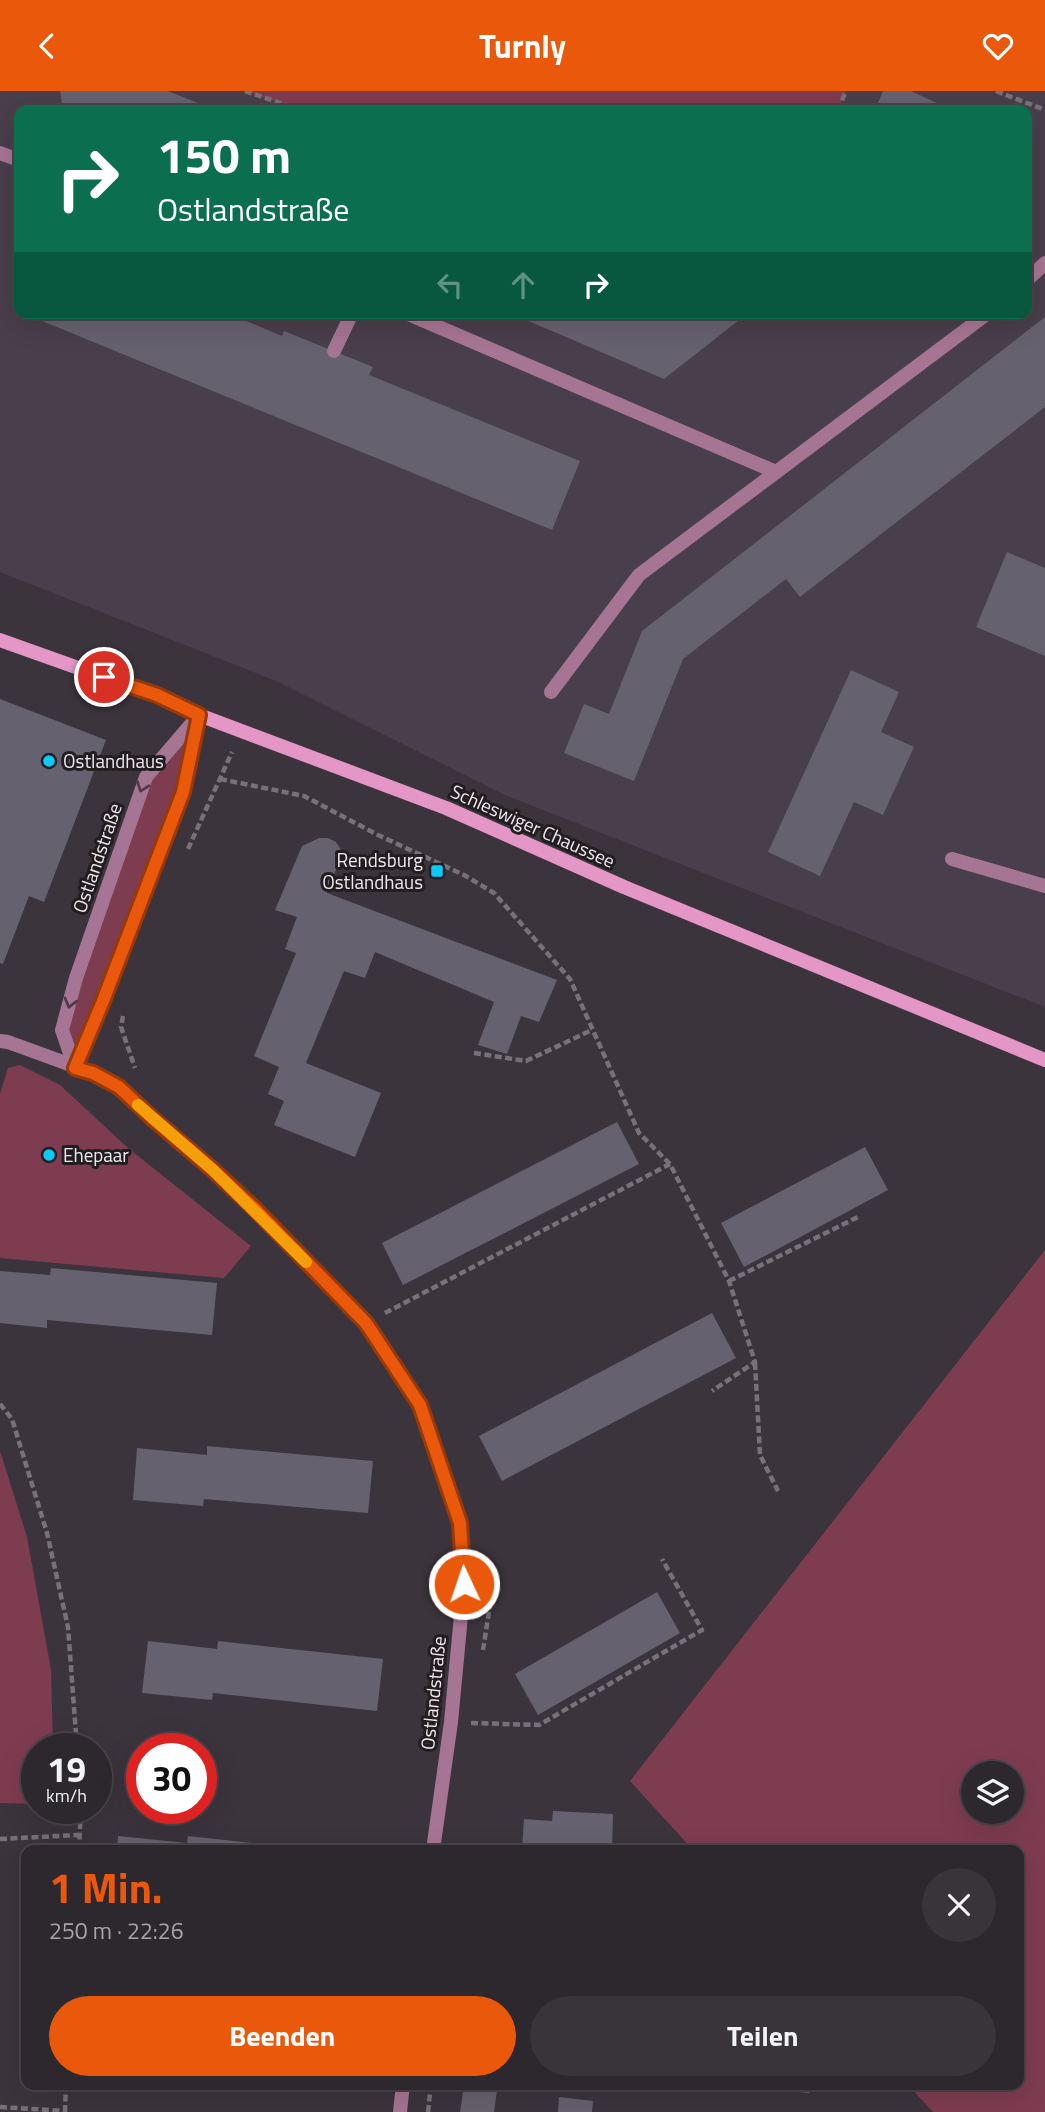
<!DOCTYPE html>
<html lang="de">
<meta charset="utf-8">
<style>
body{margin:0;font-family:"Titillium Web",sans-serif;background:#39333a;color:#f1f3f6;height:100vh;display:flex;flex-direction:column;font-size:26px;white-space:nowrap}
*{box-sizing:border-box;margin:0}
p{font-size:23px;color:#a7a5aa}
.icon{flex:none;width:38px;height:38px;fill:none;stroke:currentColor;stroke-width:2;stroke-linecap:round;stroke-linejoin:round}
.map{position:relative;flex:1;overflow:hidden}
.sheet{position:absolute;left:21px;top:1754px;width:1003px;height:245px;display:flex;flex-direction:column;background:#2d272e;border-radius:14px;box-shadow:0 7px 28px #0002,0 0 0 2px #48444a}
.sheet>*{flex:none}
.hud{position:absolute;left:14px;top:14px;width:1018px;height:214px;border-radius:14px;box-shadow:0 7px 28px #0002,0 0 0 2px #48444a;background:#0b6e4f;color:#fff;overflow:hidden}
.buttons{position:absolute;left:961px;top:1670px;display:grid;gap:14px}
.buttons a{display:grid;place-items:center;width:63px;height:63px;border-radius:50%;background:#2d272e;box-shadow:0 7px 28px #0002,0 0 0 2px #48444a;font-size:35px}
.speed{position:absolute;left:21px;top:1642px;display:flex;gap:14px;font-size:35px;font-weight:700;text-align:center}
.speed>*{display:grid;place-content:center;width:91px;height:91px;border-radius:50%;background:#2d272e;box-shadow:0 7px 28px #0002,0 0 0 2px #48444a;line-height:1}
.speed small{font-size:18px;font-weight:400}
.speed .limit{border:10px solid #d22;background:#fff;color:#111}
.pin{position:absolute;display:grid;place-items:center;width:60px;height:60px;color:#fff;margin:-30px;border:4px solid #fff;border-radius:50%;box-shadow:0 2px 7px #0007}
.me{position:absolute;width:77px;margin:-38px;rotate:357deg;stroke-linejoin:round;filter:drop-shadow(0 0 5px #0008)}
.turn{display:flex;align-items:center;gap:24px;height:147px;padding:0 28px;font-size:32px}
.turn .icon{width:91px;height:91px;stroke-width:2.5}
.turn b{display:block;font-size:49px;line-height:60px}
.lanes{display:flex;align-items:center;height:66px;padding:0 28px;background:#0003;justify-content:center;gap:35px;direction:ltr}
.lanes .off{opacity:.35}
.round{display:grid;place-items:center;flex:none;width:74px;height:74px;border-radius:37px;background:#39333a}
.head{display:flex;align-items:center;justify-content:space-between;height:119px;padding:0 28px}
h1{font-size:42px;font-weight:700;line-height:52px;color:#ea580c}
.action{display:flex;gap:14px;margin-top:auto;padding:14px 28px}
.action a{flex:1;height:80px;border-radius:42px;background:#ea580c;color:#fff;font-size:28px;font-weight:700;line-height:80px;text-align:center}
.action a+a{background:#39333a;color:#f1f3f6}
header{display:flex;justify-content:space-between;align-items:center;height:91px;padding:0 28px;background:#ea580c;color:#fff;font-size:32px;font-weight:700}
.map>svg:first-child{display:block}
</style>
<header><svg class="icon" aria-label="back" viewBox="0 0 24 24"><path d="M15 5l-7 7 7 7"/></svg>Turnly<svg class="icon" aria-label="heart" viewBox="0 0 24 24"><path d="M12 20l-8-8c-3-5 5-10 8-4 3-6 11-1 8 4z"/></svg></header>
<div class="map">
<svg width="1045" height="2021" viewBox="0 0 1045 2021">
<rect width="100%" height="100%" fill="#3c343d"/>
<path fill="#493e4b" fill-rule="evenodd" d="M0,0H1045V916L505,704L276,590L0,481ZM19,19H1027V222H19Z"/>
<g fill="#7e3c51" fill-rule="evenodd">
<polygon points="245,0 846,0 838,19 301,19"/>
<polygon points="194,629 183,701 75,977 63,936 144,690"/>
<polygon points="20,974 60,994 128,1057 251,1155 224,1187 0,1167 0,1003 8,977"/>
<path d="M1045,1159V2021H933L907,1993H1018V1759H693L630,1690ZM973,1682H1012V1720H973Z"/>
<polygon points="0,1360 27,1446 51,1579 53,1657 37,1657 37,1713 0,1712"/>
</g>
<g fill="#66616e">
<polygon points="60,0 168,0 215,19 63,19"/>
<polygon points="883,0 911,0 952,19 875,19"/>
<polygon points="45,222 227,222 282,245 284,240 373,276 369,284 580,370 552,439 42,230"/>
<polygon points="521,222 748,222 664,288 519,226"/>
<polygon points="1045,226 1045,316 800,506 786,488 683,568 634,690 564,662 584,613 609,623 642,540"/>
<polygon points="1007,461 1045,477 1045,565 976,536"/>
<polygon points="851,579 899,601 881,641 914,656 883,724 854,711 820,785 768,761"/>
<polygon points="0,608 106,649 44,811 29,805 3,873 0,872"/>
<polygon points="319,747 328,747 336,751 340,757 341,766 327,802 557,889 539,931 521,925 507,963 478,954 494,911 375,861 365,887 344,880 306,972 381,1002 355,1066 274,1034 284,1010 268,1003 279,976 254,965 296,862 285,858 297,826 275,819 302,755"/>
<polygon points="617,1031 639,1073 403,1194 382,1152"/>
<polygon points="865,1056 888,1099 744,1176 721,1132"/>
<polygon points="51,1177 217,1192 212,1244 47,1229 47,1237 0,1232 0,1180 50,1184"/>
<polygon points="712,1222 736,1267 502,1390 479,1345"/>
<polygon points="207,1355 373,1370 368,1422 204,1408 203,1415 133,1409 137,1357 207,1364"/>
<polygon points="657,1501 680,1542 538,1624 515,1583"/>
<polygon points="148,1550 217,1558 218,1550 383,1568 377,1620 213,1602 212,1609 142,1602"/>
<polygon points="553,1720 613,1723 612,1759 522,1759 524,1728 552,1730"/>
<polygon points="118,1745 187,1752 188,1745 298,1757 298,1759 117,1759"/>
<polygon points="776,1993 811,1993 809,2002 775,1998"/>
<polygon points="464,1994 497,1999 494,2021 460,2021"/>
<polygon points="559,2006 593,2010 592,2021 558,2021"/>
</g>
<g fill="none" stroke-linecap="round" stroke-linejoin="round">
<g stroke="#787179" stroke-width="4.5" stroke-dasharray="7 3.5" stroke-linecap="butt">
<polyline points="245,0 301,19"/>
<polyline points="996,0 1045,19"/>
<polyline points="838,19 846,0"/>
<polyline points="220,688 304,705 378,744 464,784 494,802 570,888 639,1042 670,1073 729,1190 755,1271 712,1300"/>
<polyline points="188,758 232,661"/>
<polyline points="123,925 121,936 135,977"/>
<polyline points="474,962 526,970 592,939"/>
<polyline points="729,1190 860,1125"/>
<polyline points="385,1222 670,1073"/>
<polyline points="755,1272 760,1364 778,1400"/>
<polyline points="0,1313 12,1328 47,1442 68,1536 77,1657"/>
<polyline points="483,1559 490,1514 488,1502"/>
<polyline points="471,1632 539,1634 702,1539 662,1468"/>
<polyline points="0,1748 79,1744"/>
<polyline points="79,1759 81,1717"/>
<polyline points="0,2016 65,2020"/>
<polyline points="65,2021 66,1993"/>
<polyline points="428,2021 431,1993"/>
</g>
<g stroke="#a67593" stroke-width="14">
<polyline points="0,62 19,69"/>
<polyline points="1027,189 1045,172"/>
<polyline points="406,222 776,381"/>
<polyline points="334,260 352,222"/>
<polyline points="551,601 639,484 988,222"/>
<polyline points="952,768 1045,795"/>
</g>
<g stroke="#a67593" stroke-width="14">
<polyline points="0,950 8,951 93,982 119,995 151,1027 213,1079 255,1118 365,1232 420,1314 460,1431 464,1493 451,1631 433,1759"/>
<polyline points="75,977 62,939 76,887 146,686 199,624"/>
<polyline points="75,977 103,910 183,701 198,626"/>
<polyline points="400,2021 403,1993"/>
</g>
<polyline stroke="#e497c7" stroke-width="14" points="0,549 157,605 199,624 446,717 624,796 1045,969"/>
</g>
<defs><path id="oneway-chevron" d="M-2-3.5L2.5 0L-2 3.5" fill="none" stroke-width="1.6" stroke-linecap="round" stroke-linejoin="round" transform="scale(1.75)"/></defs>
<g stroke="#503c49">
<use href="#oneway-chevron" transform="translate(142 696) rotate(110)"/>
<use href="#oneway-chevron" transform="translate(70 912) rotate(105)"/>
</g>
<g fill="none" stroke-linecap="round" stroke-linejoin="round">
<g stroke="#983908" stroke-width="18">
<polyline id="route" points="104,586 157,604 199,624 183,701 103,910 75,977 93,982 119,996 152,1027 213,1079 255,1118 366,1232 420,1314 460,1432 464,1493"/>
</g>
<use href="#route" stroke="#ea580c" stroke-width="12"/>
<polyline stroke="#f59e0b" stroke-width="12" points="138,1014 213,1079 306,1171"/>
</g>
<g fill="#0acafa" stroke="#211d21" stroke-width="2.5">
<circle cx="49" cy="670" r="7"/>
<rect x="430" y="773" width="14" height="14" rx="3.5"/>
<circle cx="49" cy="1064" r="7"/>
</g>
<g text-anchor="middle" stroke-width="6" stroke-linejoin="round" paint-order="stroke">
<g font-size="19" fill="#efe9ef" stroke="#211d21" text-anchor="start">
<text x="63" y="677">Ostlandhaus</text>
<text x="423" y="776" text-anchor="end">Rendsburg<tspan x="423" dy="22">Ostlandhaus</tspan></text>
<text x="63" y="1071">Ehepaar</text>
</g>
<g font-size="19" fill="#efe9ef" stroke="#211d21">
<text transform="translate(533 735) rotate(24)" y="7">Schleswiger Chaussee</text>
<text transform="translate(97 767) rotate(-71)" y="7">Ostlandstraße</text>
<text transform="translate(433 1602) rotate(-84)" y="7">Ostlandstraße</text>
</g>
</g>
</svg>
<div class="buttons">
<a><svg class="icon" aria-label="layers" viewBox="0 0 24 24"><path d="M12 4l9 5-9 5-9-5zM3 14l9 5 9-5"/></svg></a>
</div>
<div class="speed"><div>19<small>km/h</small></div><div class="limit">30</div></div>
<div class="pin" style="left:104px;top:586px;background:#d93025"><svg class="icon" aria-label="arrive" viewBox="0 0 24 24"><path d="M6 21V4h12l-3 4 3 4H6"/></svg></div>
<svg class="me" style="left:464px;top:1493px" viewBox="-20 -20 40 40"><circle r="17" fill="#ea580c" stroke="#fff" stroke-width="3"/><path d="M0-11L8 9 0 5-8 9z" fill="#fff"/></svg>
<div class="hud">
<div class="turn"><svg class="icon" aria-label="right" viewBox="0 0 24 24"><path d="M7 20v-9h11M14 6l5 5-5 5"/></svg><div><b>150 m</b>Ostlandstraße</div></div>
<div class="lanes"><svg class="icon off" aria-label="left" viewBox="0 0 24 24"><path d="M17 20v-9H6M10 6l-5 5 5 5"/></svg><svg class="icon off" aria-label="ahead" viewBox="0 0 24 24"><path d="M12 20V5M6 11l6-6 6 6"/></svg><svg class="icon" aria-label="right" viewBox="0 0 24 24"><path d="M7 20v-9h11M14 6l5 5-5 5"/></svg></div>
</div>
<section class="sheet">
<div class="head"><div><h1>1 Min.</h1><p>250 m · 22:26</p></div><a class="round"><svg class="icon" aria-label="close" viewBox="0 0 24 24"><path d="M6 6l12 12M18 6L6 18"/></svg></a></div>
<div class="action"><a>Beenden</a><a>Teilen</a></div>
</section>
</div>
